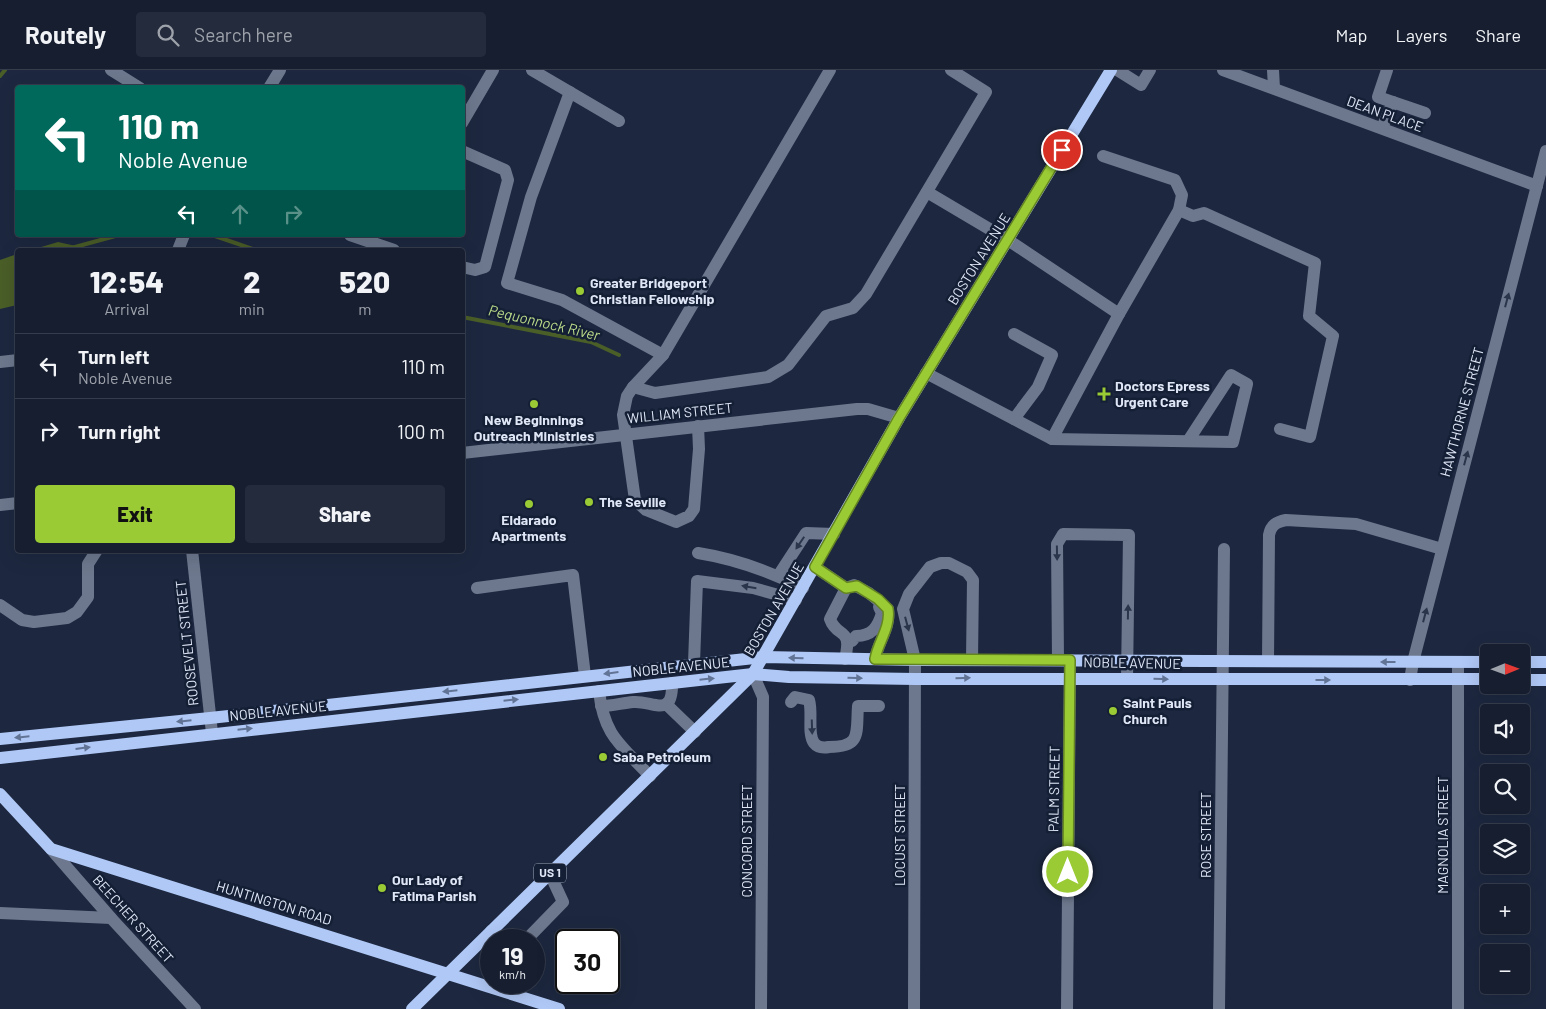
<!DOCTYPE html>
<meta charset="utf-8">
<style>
body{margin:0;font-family:Barlow,sans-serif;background:#232b3c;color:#f1f3f6;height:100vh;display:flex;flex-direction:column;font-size:19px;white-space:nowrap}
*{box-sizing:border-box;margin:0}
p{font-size:16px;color:#9ea2ab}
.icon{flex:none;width:28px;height:28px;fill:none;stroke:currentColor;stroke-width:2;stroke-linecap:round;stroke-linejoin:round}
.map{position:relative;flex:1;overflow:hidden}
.panel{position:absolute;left:15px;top:178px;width:450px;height:305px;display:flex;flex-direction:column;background:#161e30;border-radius:5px;box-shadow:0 5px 20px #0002,0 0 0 1px #353c4c}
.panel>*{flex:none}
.guide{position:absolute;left:15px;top:15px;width:450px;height:152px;border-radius:5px;box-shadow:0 5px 20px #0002,0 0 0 1px #353c4c;background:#00695c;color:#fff;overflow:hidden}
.needle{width:32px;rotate:89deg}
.fabs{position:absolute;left:1480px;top:574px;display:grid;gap:10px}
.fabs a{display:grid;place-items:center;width:50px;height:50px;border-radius:5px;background:#161e30;box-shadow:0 5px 20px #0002,0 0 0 1px #353c4c;font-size:25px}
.speed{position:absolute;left:480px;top:859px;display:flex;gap:10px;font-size:25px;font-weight:700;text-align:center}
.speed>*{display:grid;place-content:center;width:65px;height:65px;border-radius:50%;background:#161e30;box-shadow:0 5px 20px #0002,0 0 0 1px #353c4c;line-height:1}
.speed small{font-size:12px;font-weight:400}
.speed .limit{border:2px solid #111;border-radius:8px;background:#fff;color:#111}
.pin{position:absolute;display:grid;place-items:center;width:42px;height:42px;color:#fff;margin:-21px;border:2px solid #fff;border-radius:50%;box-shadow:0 1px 5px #0007}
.me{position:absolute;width:55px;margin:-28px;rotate:0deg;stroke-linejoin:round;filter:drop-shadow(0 0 4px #0008)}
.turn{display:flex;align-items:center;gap:18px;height:105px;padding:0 20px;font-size:22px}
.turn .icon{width:65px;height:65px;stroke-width:2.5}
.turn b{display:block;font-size:35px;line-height:42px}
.lanes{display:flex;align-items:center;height:48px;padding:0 20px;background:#0003;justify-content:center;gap:25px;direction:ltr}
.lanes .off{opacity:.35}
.eta{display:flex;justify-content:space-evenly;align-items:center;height:85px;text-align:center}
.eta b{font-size:30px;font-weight:800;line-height:35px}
.action{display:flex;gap:10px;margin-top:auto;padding:10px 20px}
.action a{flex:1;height:58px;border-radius:5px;background:#9acb35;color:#111;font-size:20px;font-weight:800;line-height:58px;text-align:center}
.action a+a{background:#232b3c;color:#f1f3f6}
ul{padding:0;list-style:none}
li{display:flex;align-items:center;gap:15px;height:65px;padding:0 20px;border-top:1px solid #353c4c}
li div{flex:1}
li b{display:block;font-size:19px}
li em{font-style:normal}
header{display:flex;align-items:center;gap:30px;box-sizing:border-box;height:70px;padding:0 25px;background:#161e30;border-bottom:1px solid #353c4c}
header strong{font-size:24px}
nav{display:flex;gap:28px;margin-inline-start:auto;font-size:18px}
.search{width:350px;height:45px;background:#232b3c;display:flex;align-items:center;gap:12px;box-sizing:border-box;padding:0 18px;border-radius:5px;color:#9ea2ab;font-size:19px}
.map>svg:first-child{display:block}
</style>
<header>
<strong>Routely</strong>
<div class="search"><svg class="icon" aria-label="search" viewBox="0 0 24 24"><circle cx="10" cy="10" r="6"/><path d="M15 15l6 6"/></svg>Search here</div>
<nav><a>Map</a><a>Layers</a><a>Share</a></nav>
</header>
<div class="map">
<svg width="1546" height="939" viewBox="0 0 1546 939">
<rect width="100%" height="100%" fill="#1d2840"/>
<g fill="#4a5e28">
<polygon points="58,172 76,176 74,180 31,180"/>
<polygon points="17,184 17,235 0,239 0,190"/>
</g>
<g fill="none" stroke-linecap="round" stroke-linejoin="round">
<g stroke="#4a5e28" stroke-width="4">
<polyline points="0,6 5,0"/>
<polyline points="212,165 256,180"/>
<polyline points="64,180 119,165"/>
<polyline points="462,247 591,272 619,285"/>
</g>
<g stroke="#6d788e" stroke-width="12">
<polyline points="111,0 140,18"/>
<polyline points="532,0 619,51"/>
<polyline points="830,0 663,285 633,317 655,323 768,307 788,295 826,246 853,238 866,224 986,22 951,0"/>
<polyline points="1117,0 1141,15 1150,0"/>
<polyline points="1223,0 1537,116"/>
<polyline points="1273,0 1274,18"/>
<polyline points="1387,0 1378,27 1425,43"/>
<polyline points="269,18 280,0"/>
<polyline points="570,22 531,127 507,213 562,230 663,285"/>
<polyline points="462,53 493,0"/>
<polyline points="1382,58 1393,32"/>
<polyline points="462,81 505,100 508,110 485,197 475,200 462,197"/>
<polyline points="1103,86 1175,110 1182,125 1179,140 1119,244 1052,369 1233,372 1247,314 1231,305 1188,371"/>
<polyline points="927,122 1008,170 1119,244"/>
<polyline points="1179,140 1193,146 1204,143 1315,193 1309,246 1333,266 1310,367 1280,359"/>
<polyline points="350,165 394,180"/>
<polyline points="178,180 184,165"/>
<polyline points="0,292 18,290"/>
<polyline points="926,303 1052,369"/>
<polyline points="633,317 627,326 623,345 635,430 646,440 676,452 689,446 694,439 699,379 698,356"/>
<polyline points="1014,349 1038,317 1052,285 1014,264"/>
<polyline points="462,383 857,339 868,339 899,348"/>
<polyline points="0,435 18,433"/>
<polyline points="192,480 212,663"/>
<path d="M698,483C736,489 769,501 803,518"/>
<polyline points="815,497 846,518"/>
<polyline points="778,506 806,463 834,464"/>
<polyline points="477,518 573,505 585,606"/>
<polyline points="0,535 22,550 34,552 67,548 77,542 88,527 88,494 97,480"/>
<path d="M852,571L856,566C872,566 878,557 882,543L879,537"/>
<path d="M845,589C853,556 837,569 830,549L846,518L854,515L869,523L888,539C891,557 878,572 875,589"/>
<polyline points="1058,590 1057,474 1063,464 1129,465 1127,608"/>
<path d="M1268,591L1269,465C1271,455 1276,452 1286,450L1356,454L1442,479"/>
<polyline points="694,593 697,511 753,518 796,530"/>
<polyline points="753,604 763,627 761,939"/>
<polyline points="1410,610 1413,592 1546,81"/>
<path d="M599,621C604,666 620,674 650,706"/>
<path d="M791,632L795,627L809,630C813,643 807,663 814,673C818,678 824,678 829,677C862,677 856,663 858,636H879"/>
<polyline points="666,634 695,662"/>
<path d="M601,636C612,636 622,633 633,632C652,630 673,650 672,613"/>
<polyline points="51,779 111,848 195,939"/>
<polyline points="0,843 111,848"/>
<polyline points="491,861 504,870"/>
<polyline points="526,870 563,832 550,804"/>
<polyline points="914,939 915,590 903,539 909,524 930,497 941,493 949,493 967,502 973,510 972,590"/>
<polyline points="1067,939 1070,590"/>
<polyline points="1219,939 1224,479"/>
<polyline points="1458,939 1458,592"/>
</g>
<g stroke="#b0c8f6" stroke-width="12">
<polyline points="1521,592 1546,592"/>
<polyline points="1521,610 1546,610"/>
<polyline points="0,669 210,648 764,587 915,590 1489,592"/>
<polyline points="0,688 753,604 789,607 915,609 1489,609"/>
<polyline points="0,724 51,779 559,939"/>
<polyline points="412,939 753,604 899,348 1111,0"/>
</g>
</g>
<defs><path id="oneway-solid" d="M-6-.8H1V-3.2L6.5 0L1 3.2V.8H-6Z" transform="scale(1.25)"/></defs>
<g fill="#2a354b">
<use href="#oneway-solid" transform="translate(1507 230) rotate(-75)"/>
<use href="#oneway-solid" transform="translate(1466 388) rotate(-75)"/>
<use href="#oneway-solid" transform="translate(800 473) rotate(124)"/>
<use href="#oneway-solid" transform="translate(1057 483) rotate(89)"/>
<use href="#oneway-solid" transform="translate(749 517) rotate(-170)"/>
<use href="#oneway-solid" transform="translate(1128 542) rotate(-89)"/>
<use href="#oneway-solid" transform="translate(1425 545) rotate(-75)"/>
<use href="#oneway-solid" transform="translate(907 554) rotate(75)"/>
<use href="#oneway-solid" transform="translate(812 657) rotate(88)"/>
</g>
<g fill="#627496">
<use href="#oneway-solid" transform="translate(796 588) rotate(-178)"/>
<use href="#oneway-solid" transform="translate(1388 592) rotate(-180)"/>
<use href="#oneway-solid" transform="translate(611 603) rotate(173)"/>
<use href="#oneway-solid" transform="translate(855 608) rotate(1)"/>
<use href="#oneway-solid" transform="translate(963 608) rotate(-1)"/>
<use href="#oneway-solid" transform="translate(707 609) rotate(-6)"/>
<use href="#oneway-solid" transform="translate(1161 609) rotate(1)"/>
<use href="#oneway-solid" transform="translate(1323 610)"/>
<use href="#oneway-solid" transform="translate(450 621) rotate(174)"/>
<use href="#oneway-solid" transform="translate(511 630) rotate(-6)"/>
<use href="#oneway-solid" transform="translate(184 651) rotate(174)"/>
<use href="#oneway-solid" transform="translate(245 659) rotate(-6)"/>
<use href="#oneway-solid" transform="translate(22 667) rotate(174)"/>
<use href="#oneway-solid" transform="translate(83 678) rotate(-7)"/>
</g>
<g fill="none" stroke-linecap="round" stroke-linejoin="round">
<g stroke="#648422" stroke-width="12">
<path id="route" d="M1062,80L899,348L815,497L846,518L857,516L878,529L888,539C891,557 878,572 875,589L1070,590L1068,802"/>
</g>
<use href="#route" stroke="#9acb35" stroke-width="9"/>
</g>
<g fill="#9acb35" stroke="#141f35" stroke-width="2">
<circle cx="580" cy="221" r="5"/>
<path d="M1101.5 316.5h5v5h5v5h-5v5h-5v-5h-5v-5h5z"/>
<circle cx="534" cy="334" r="5"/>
<circle cx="589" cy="432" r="5"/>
<circle cx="529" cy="434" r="5"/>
<circle cx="1113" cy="641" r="5"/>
<circle cx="603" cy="687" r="5"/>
<circle cx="382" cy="818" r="5"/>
</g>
<g text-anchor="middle" stroke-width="5" stroke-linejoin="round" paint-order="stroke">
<rect fill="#141f35" stroke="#a2abbd" stroke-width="1" x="534" y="793.5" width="32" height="19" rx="4"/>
<g font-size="12" font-weight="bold" fill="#dfe7f7">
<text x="550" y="807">US 1</text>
</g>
<g font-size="14" fill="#dfe7f7" stroke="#141f35">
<text transform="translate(1385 44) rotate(20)" y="5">DEAN PLACE</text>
<text transform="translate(979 189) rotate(-58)" y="5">BOSTON AVENUE</text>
<text transform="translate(1462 342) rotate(-75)" y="5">HAWTHORNE STREET</text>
<text transform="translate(680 343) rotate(-6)" y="5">WILLIAM STREET</text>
<text transform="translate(774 539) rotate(-60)" y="5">BOSTON AVENUE</text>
<text transform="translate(187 573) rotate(-96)" y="5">ROOSEVELT STREET</text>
<text transform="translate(1132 593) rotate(1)" y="5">NOBLE AVENUE</text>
<text transform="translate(681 597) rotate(-6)" y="5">NOBLE AVENUE</text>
<text transform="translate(278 641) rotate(-6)" y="5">NOBLE AVENUE</text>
<text transform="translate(1054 719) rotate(-89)" y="5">PALM STREET</text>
<text transform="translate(900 765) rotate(-90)" y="5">LOCUST STREET</text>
<text transform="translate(1206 765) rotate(-90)" y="5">ROSE STREET</text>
<text transform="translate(1443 765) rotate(-90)" y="5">MAGNOLIA STREET</text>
<text transform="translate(747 771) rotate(-90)" y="5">CONCORD STREET</text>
<text transform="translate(274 833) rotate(17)" y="5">HUNTINGTON ROAD</text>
<text transform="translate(133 849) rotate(48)" y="5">BEECHER STREET</text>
</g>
<g font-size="14" font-weight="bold" fill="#dfe7f7" stroke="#141f35" text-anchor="start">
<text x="590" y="218">Greater Bridgeport<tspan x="590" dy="16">Christian Fellowship</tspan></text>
<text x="1115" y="321">Doctors Epress<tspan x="1115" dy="16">Urgent Care</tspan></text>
<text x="534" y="355" text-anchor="middle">New Beginnings<tspan x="534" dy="16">Outreach Ministries</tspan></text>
<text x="599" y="437">The Seville</text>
<text x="529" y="455" text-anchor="middle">Eldarado<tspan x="529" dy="16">Apartments</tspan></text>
<text x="1123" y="638">Saint Pauls<tspan x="1123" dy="16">Church</tspan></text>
<text x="613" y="692">Saba Petroleum</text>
<text x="392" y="815">Our Lady of<tspan x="392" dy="16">Fatima Parish</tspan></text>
</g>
<g font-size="15" font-style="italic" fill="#badb89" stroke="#141f35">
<text transform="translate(544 253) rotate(13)" y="5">Pequonnock River</text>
</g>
</g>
</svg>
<div class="fabs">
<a><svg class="needle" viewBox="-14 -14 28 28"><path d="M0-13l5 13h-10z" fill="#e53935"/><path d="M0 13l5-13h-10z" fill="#9ea2ab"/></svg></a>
<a><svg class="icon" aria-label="sound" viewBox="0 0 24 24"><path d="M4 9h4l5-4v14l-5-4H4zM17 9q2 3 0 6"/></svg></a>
<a><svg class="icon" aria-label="search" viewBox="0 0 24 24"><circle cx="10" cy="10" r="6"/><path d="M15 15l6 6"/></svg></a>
<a><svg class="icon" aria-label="layers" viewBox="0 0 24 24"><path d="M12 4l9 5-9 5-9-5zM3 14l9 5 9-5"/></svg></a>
<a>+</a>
<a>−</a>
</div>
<div class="speed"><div>19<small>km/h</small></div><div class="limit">30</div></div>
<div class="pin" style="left:1062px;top:80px;background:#d93025"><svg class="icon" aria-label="arrive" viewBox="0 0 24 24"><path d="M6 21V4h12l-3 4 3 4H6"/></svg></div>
<svg class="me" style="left:1068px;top:802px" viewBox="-20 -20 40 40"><circle r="17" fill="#9acb35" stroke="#fff" stroke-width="3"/><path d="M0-11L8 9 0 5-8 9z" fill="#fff"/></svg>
<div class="guide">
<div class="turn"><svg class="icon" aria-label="left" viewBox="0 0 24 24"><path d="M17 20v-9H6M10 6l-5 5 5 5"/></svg><div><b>110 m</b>Noble Avenue</div></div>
<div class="lanes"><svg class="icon" aria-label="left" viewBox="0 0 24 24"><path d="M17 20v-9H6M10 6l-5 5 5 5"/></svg><svg class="icon off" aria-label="ahead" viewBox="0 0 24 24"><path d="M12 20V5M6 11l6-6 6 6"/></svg><svg class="icon off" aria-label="right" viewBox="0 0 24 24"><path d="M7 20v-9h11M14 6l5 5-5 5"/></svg></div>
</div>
<section class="panel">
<div class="eta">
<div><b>12:54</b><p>Arrival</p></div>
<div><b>2</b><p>min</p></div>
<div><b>520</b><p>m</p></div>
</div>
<ul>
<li><svg class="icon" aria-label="left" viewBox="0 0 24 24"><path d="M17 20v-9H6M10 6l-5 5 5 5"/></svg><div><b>Turn left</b><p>Noble Avenue</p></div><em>110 m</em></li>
<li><svg class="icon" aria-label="right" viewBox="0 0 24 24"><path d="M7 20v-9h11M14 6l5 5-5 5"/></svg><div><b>Turn right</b></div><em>100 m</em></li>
</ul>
<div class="action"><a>Exit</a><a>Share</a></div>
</section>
</div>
